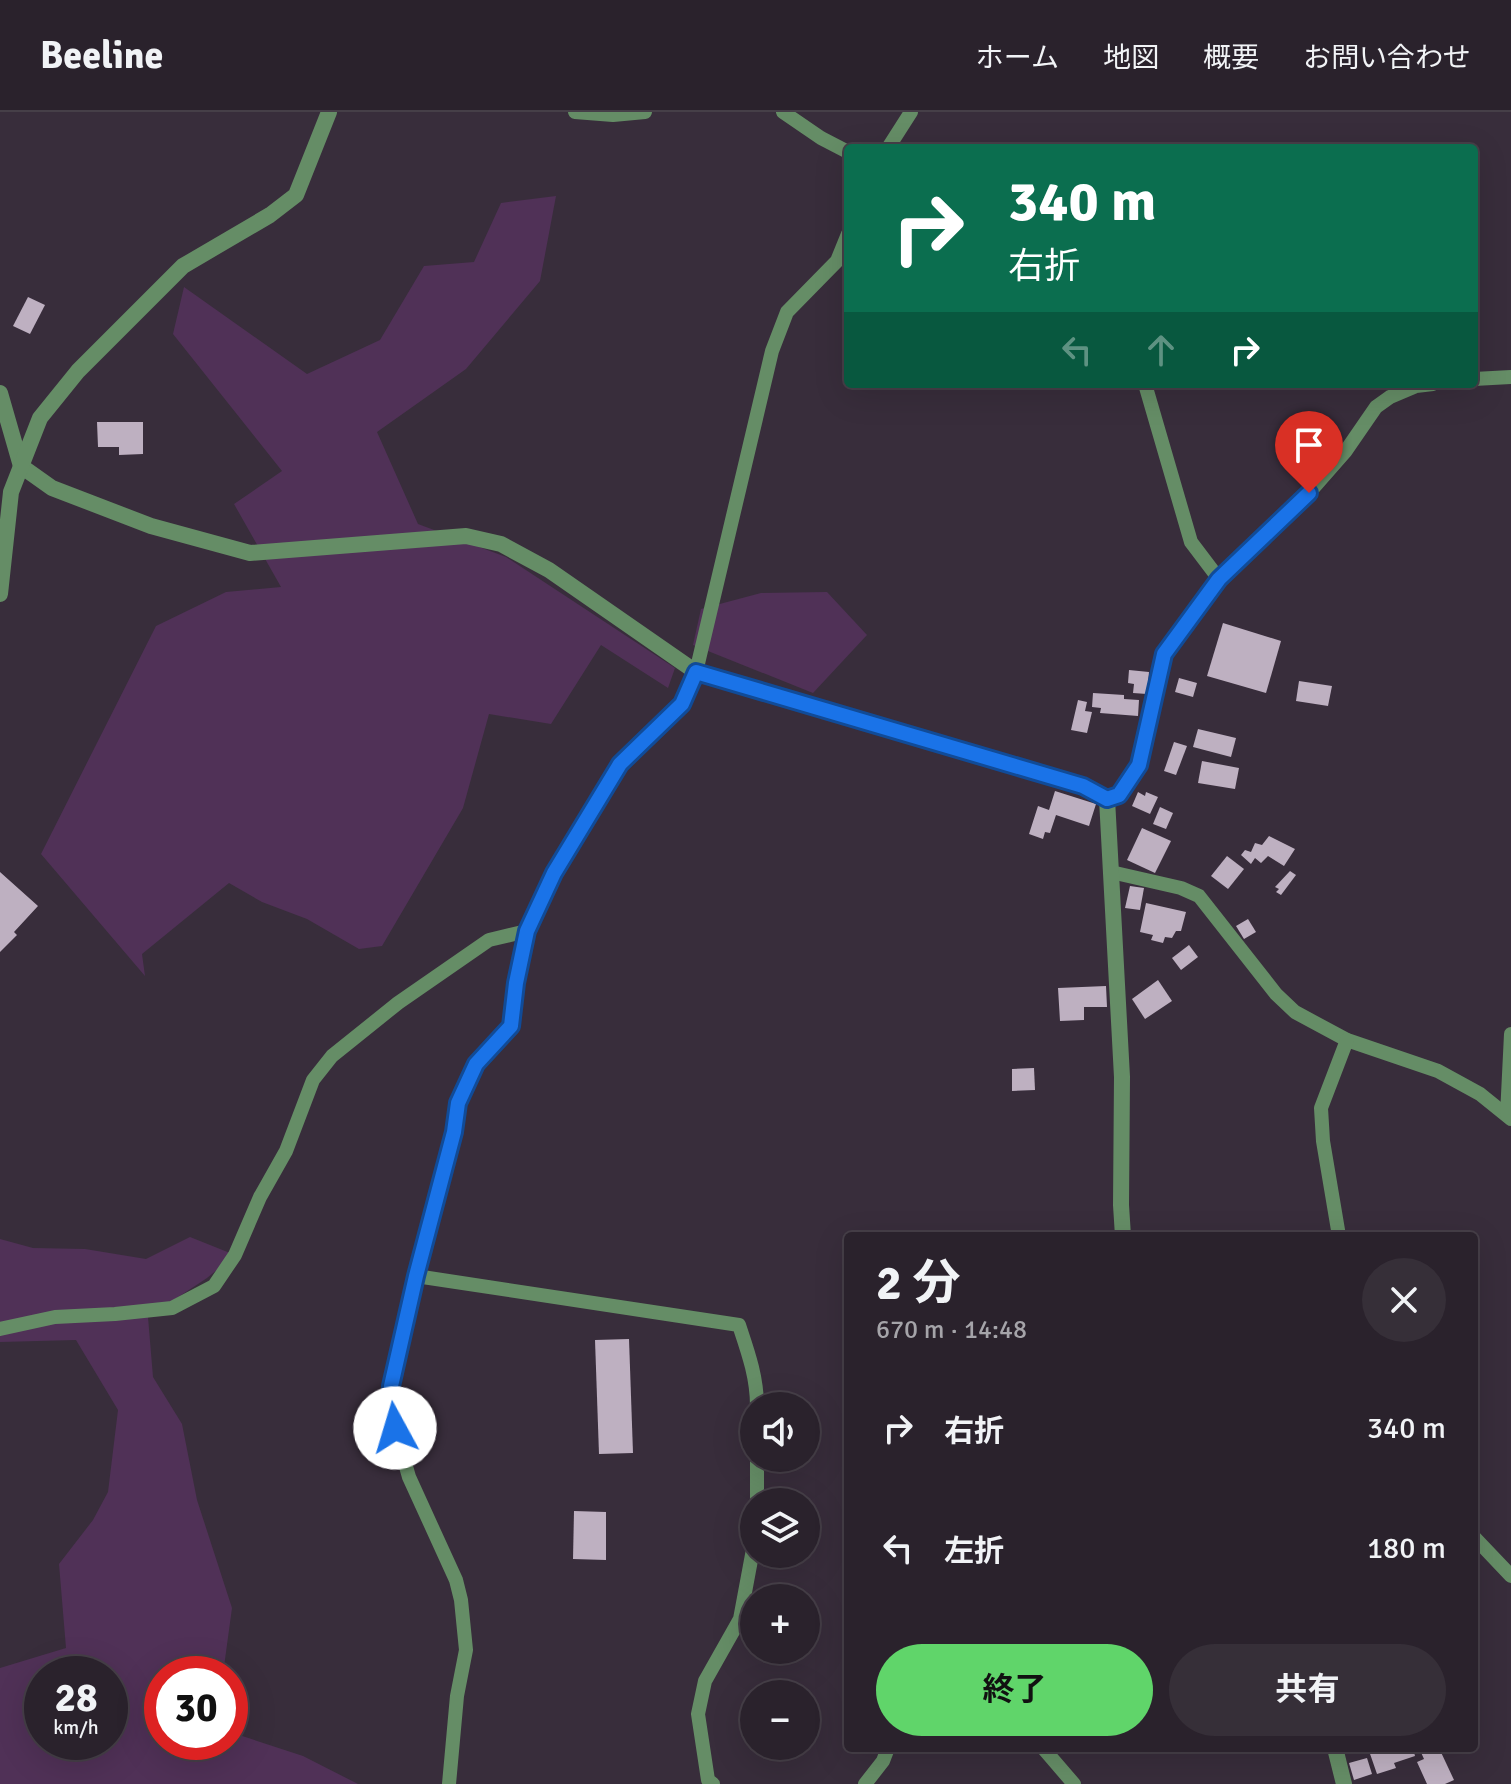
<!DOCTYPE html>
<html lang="ja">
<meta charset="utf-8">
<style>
body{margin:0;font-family:Signika,"Noto Sans JP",sans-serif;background:#362f38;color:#f1f3f6;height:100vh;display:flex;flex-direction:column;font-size:30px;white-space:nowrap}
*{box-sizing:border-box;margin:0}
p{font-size:26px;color:#a5a4a9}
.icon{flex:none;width:44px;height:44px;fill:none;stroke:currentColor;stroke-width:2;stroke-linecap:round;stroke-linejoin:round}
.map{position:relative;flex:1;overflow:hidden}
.side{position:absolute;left:844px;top:1120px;width:634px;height:520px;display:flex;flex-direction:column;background:#2a222c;border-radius:8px;box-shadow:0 8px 32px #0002,0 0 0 2px #463f48}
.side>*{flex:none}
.guide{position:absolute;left:844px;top:32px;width:634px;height:244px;border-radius:8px;box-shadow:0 8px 32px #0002,0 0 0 2px #463f48;background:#0b6e4f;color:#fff;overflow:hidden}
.controls{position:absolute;left:740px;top:1280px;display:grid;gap:16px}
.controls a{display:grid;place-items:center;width:80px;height:80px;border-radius:50%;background:#2a222c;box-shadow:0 8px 32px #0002,0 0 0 2px #463f48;font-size:40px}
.speed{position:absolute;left:24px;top:1544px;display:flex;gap:16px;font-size:40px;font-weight:700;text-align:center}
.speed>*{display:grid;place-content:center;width:104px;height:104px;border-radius:50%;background:#2a222c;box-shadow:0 8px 32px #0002,0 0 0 2px #463f48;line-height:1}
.speed small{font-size:20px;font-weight:400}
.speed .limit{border:12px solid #d22;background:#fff;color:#111}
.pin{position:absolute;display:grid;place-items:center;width:68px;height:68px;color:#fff;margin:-82px -34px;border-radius:50% 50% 50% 0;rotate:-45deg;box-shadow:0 0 8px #0007}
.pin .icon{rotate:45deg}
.me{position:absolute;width:88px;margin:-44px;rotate:354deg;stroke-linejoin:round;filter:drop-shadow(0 0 6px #0008)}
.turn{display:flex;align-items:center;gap:28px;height:168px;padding:0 32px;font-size:36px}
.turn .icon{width:104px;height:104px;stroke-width:2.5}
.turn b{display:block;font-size:56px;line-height:68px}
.lanes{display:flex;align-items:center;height:76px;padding:0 32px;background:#0003;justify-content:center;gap:40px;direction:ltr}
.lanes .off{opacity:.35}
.round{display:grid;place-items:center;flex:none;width:84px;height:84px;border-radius:42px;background:#362f38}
.head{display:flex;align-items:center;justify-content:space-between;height:136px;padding:0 32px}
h1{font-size:48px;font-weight:700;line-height:60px}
.button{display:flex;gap:16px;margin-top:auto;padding:16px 32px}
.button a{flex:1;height:92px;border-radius:48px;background:#60d56a;color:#111;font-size:32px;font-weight:700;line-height:92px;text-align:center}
.button a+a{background:#362f38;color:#f1f3f6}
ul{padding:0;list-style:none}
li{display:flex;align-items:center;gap:24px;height:120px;padding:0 32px}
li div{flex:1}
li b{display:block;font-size:30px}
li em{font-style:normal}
header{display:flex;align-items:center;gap:48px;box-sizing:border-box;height:112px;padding:0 40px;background:#2a222c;border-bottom:2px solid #463f48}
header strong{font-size:38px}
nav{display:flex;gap:44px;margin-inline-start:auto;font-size:28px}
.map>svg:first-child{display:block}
</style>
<header>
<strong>Beeline</strong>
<nav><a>ホーム</a><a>地図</a><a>概要</a><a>お問い合わせ</a></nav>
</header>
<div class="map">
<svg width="1511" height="1672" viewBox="0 0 1511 1672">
<rect width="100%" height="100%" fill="#382d3b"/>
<g fill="#503157" fill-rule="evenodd">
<polygon points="556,84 540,169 466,257 377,320 418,412 506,445 675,556 668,576 601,533 551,612 489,602 463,696 382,834 359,837 307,807 262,790 229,771 142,842 145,864 41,742 156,514 226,480 281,475 234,392 282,359 173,222 184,175 307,262 380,228 424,154 474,150 501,91"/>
<polygon points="827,480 867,523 813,581 693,533 701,497 761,481"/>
<path d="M190,1125L235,1143L207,1166L148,1205L153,1265L182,1312L197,1388L232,1496L223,1562H162V1630H230V1620L303,1644L358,1672H0V1556L66,1536L59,1452L93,1408L108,1380L118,1298L76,1228L0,1230V1127L33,1136L85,1137L146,1147ZM42,1562H110V1630H42Z"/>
</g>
<g fill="#beb0c1">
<polygon points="28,185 45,193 30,222 13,214"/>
<polygon points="97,310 143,310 143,342 119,343 119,335 98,335"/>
<polygon points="1223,511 1281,529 1266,581 1207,564"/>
<polygon points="1129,558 1149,560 1147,582 1133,581 1134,572 1128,571"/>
<polygon points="1179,566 1197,571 1193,585 1175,580"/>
<polygon points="1299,569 1332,574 1328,594 1296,589"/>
<polygon points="1093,581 1124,583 1124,587 1139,588 1138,604 1100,601 1101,596 1092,595"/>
<polygon points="1078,588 1087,590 1085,599 1092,600 1087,621 1071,618"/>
<polygon points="1198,617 1236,626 1231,645 1193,635"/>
<polygon points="1174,630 1187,634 1176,663 1164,659"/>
<polygon points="1202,649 1239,656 1235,677 1198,671"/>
<polygon points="1055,679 1096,692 1089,714 1056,703 1050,721 1045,720 1043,727 1029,722 1038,694 1049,698"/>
<polygon points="1138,680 1145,684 1146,680 1158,685 1150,702 1132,694"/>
<polygon points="1160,695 1173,701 1166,717 1153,712"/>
<polygon points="1142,716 1171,729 1155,761 1127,748"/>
<polygon points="1269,724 1295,737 1284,754 1268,744 1261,751 1255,746 1251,752 1241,743 1245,738 1251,740 1255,731 1262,733"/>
<polygon points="1227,744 1244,757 1228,777 1211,764"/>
<polygon points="1290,759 1296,763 1281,783 1276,780 1279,777 1275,775"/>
<polygon points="0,760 38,794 14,820 17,823 0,840"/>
<polygon points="1130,774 1144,776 1140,798 1125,796"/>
<polygon points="1146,791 1186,800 1181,819 1176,819 1172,826 1165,825 1163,831 1151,828 1153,823 1140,820"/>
<polygon points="1248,807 1256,820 1244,827 1236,814"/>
<polygon points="1189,833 1198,845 1181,858 1172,846"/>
<polygon points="1158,868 1172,889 1145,907 1132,887"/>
<polygon points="1106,874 1107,895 1084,895 1084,908 1060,909 1058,876"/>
<polygon points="1034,956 1035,978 1012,979 1012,957"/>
<polygon points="629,1227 633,1341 599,1342 595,1228"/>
<polygon points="574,1399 606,1400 606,1448 573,1447"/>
<polygon points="1368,1636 1413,1636 1415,1644 1394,1651 1396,1656 1377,1662"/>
<polygon points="1419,1636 1439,1636 1454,1668 1445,1672 1427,1672 1417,1650 1424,1647"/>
<polygon points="1367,1646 1372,1662 1354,1668 1349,1651"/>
</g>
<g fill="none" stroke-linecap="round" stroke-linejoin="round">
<g stroke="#658d66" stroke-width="14">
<polyline points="575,0 613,3 645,0"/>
<polyline points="783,0 821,26 848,40"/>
<polyline points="888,36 911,0"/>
<polyline points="1474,267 1511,265"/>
<polyline points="1145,272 1191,430 1219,467"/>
<polyline points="1107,687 1119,683 1139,653 1164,542 1219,467 1309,381 1345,340 1376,295 1390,285 1416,274 1433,272"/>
<polyline points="1111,760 1181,776 1199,784 1276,882 1295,900 1347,928 1438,959 1480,982 1511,1007"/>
<polyline points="1507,1003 1511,922"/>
<polyline points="1339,1124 1323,1029 1321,996 1347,928"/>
<path d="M416,1164L739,1213C748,1240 757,1265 757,1294"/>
<polyline points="0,1217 55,1205 115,1202 172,1196 214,1174 235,1143 260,1085 286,1039 313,968 332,944 398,891 489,828 527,819"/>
<polyline points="757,1390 757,1346"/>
<polyline points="1474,1425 1511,1464"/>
<polyline points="1043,1636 1074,1672"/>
<polyline points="449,1672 457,1584 466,1538 461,1488 456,1468 409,1365 395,1316 391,1274 416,1164 454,1020 458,991 476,952 511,914 516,871 527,819 539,790 605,675 620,652 682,592 696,560 772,239 787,200 837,149 848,122"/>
<polyline points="713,1672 708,1668 698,1602 705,1569 740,1507 754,1432"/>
<polyline points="865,1672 883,1649 888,1636"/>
</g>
<g stroke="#658d66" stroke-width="16">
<polyline points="0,281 21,354 52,376 151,414 250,441 466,424 501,432 549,458 696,560 1083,674 1107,687 1122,965 1121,1093 1123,1124"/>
<polyline points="0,482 11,380 40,306 78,259 183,154 270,103 296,83 329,0"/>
<polyline points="1335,1636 1344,1672"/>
</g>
</g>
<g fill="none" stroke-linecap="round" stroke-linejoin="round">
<g stroke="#114b97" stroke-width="20">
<polyline id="route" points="395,1316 391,1274 416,1164 454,1020 458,991 476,952 511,914 516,871 527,819 554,761 620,652 682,592 696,560 1083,674 1107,687 1119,683 1139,653 1164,542 1219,467 1309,381"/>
</g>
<use href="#route" stroke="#1a73e8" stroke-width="14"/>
</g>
</svg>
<div class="controls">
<a><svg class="icon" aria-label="sound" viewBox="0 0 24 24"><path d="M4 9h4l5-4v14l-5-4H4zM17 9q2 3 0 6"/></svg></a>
<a><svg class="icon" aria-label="layers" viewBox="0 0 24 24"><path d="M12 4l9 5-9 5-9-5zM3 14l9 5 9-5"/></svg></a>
<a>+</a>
<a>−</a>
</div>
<div class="speed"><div>28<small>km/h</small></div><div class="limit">30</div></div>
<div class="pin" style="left:1309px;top:381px;background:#d93025"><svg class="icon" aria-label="arrive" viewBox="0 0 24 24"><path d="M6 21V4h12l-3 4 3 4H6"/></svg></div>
<svg class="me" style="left:395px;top:1316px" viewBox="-20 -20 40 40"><circle r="19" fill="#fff"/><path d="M0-13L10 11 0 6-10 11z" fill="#1a73e8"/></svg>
<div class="guide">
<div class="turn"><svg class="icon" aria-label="right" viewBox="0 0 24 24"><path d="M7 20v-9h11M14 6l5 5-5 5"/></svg><div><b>340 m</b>右折</div></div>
<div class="lanes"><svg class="icon off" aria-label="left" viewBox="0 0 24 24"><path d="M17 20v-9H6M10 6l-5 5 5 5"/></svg><svg class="icon off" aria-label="ahead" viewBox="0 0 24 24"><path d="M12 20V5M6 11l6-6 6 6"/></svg><svg class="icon" aria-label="right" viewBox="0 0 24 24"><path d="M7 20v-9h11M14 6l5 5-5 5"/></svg></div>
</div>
<section class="side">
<div class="head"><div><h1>2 分</h1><p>670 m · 14:48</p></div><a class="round"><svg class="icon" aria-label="close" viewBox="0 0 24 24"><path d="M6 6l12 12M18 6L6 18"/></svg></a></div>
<ul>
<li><svg class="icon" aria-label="right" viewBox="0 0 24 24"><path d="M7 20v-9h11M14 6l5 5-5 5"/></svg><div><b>右折</b></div><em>340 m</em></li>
<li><svg class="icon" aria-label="left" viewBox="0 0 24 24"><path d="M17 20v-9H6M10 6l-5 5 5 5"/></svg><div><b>左折</b></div><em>180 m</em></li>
</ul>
<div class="button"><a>終了</a><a>共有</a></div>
</section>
</div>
